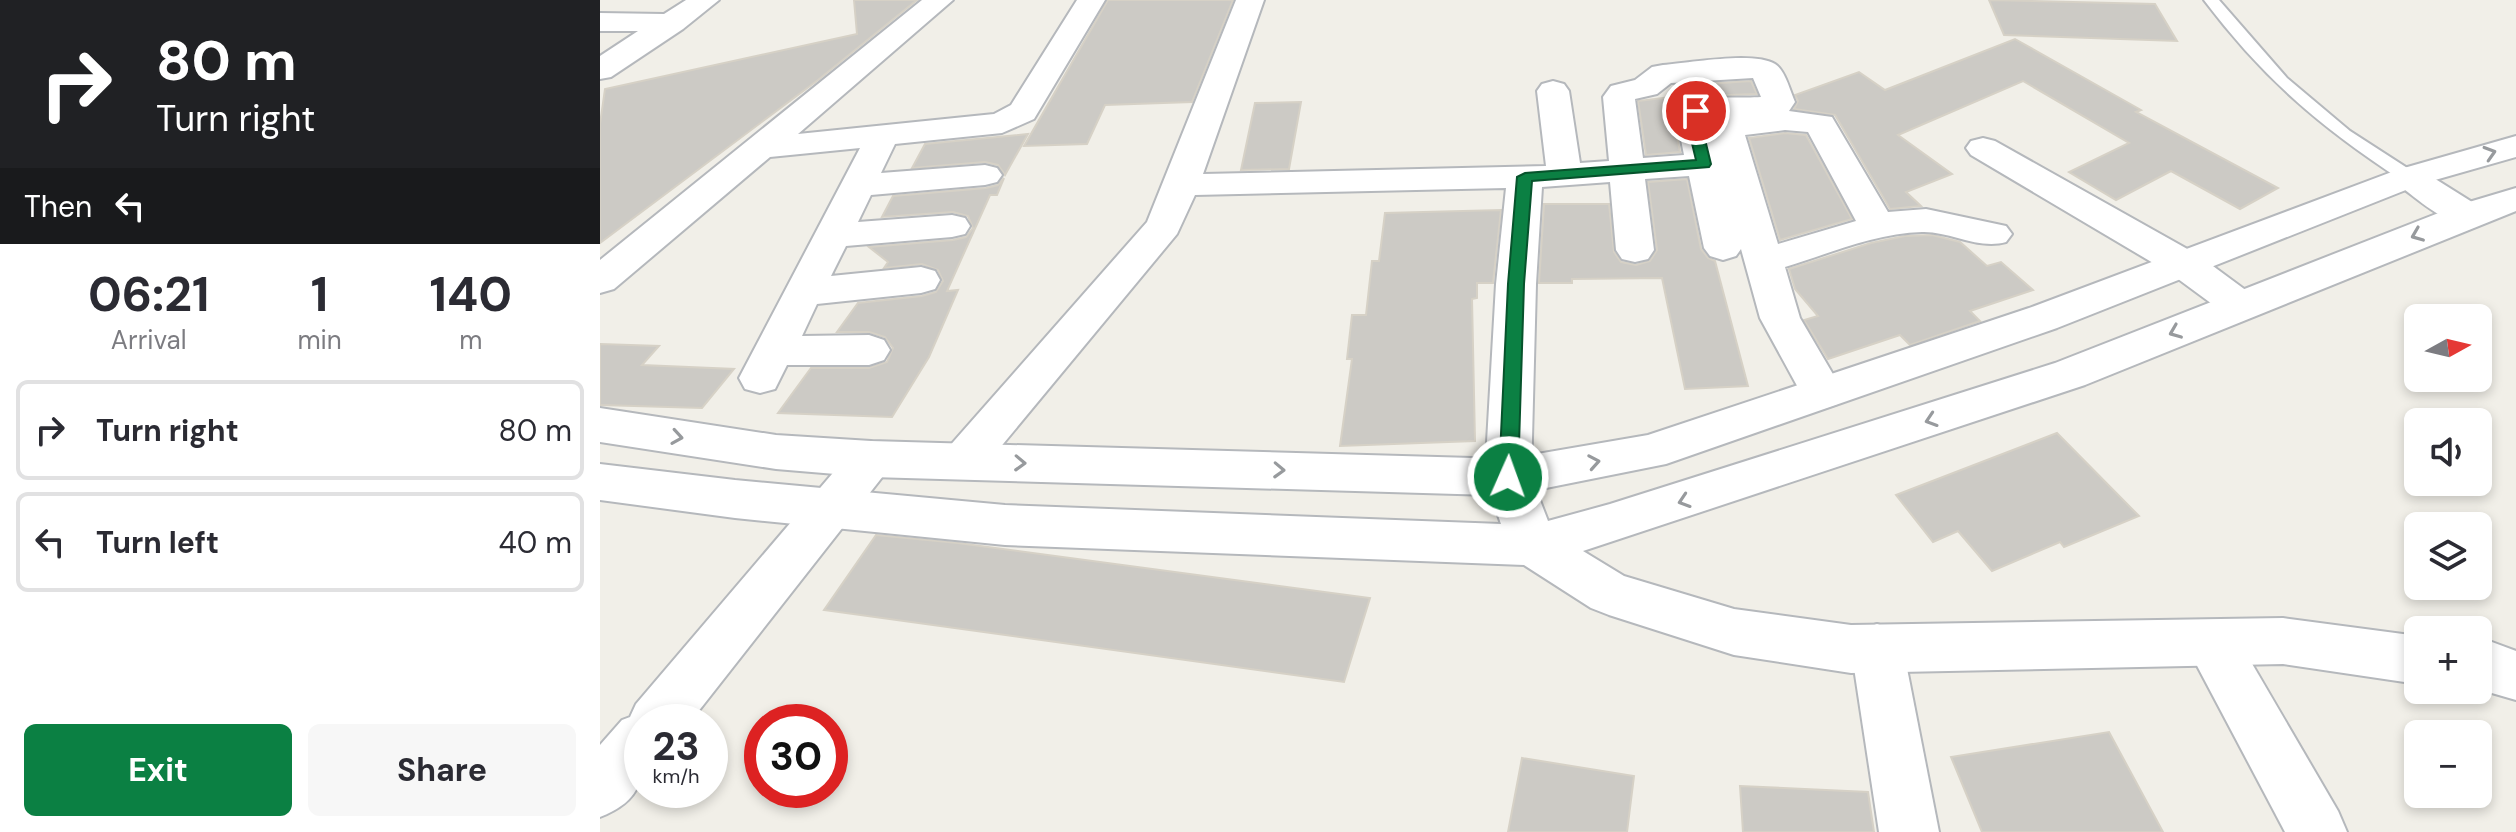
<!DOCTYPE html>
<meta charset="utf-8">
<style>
body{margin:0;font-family:"DM Sans",sans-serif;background:#f7f7f7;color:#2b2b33;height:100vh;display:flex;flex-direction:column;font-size:30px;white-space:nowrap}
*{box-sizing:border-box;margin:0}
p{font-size:26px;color:#7c7c81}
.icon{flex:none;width:44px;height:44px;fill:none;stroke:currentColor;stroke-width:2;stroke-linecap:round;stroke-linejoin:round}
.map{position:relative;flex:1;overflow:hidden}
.sheet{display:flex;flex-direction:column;background:#fff;width:600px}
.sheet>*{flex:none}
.guide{background:#202124;color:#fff;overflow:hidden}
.needle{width:52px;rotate:82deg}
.fabs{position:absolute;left:1804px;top:304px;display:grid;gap:16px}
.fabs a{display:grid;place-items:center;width:88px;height:88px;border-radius:12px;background:#fff;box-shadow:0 4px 12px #0003;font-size:40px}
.speed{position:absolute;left:24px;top:704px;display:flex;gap:16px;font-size:40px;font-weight:700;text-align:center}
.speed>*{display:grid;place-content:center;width:104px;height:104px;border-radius:50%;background:#fff;box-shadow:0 4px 12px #0003;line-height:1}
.speed small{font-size:20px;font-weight:400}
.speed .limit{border:12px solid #d22;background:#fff;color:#111}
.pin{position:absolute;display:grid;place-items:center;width:68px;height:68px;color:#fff;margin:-34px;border:4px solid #fff;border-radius:50%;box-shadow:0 2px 8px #0007}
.me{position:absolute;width:88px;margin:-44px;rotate:2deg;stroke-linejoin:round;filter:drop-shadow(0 0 6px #0008)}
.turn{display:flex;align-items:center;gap:28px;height:168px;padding:0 24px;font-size:36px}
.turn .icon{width:104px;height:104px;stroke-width:2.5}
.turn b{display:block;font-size:56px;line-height:68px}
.then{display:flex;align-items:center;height:76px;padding:0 24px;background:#0003;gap:16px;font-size:30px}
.eta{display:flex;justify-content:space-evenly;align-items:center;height:136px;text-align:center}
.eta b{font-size:48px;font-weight:700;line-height:56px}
.button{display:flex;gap:16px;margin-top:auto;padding:16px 24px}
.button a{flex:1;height:92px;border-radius:12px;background:#0b8043;color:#fff;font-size:32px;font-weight:700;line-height:92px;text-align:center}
.button a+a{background:#f7f7f7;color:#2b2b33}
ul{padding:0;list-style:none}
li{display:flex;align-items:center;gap:24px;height:100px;margin:0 16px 12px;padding:0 8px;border:4px solid #e1e1e2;border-radius:12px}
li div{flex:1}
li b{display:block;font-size:30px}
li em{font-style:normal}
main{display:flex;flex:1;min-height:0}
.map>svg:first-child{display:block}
</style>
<main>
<section class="sheet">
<div class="guide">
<div class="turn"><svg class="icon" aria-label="right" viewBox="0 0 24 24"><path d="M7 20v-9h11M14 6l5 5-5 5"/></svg><div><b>80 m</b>Turn right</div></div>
<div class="then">Then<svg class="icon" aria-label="left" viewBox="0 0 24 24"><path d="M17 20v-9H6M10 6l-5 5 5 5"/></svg></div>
</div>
<div class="eta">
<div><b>06:21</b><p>Arrival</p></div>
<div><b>1</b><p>min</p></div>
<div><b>140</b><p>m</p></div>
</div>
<ul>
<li><svg class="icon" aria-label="right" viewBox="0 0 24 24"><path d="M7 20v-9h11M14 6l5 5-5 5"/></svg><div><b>Turn right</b></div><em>80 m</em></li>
<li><svg class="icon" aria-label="left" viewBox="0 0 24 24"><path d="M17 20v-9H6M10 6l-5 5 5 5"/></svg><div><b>Turn left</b></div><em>40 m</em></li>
</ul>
<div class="button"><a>Exit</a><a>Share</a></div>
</section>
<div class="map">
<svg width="1916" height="832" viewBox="0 0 1916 832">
<rect width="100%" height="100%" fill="#f1efe8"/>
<g fill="#cccac5" stroke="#d6d1c6" stroke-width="2">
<polygon points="254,0 317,0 218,80 0,243 0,124 5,89 257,34"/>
<polygon points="508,0 633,0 592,102 505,105 487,144 424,146"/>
<polygon points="1389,0 1555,4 1577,41 1404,35"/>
<polygon points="1415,39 1541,110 1536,112 1678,188 1640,209 1571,171 1516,200 1469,172 1529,143 1423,81 1298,135 1352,174 1306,192 1321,206 1290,209 1235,115 1194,109 1198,101 1195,95 1259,72 1285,90"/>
<polygon points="1151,81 1157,94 1103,96 1082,104 1073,115 1080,152 1046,155 1038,101 1079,96 1076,86"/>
<polygon points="701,102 689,169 641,170 655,103"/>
<polygon points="1185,133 1206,135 1252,219 1180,240 1149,138"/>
<polygon points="428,134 405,175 398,165 385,162 312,168 325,144"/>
<polygon points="404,178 397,195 390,195 347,291 358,290 329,357 292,417 178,413 211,368 269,368 287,362 293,348 285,337 269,332 237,332 258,303 322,296 336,292 343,281 338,270 322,264 284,268 288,262 269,247 353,240 366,237 373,228 368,216 353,212 282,217 293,196 386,188 398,185"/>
<polygon points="1087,179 1101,249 1108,258 1115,261 1148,386 1085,389 1062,278 972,279 972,283 939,283 944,204 1009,204 1014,252 1021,262 1036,265 1050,261 1057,250 1048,182"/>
<polygon points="901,210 893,283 877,283 877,298 872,299 875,441 740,446 752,359 747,359 752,315 766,315 772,261 779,261 785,213"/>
<polygon points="1332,235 1360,242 1387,266 1401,262 1433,290 1370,311 1380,321 1310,345 1300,335 1228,359 1204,320 1218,316 1195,289 1189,269 1271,243 1305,236"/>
<polygon points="0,344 59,346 42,365 134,369 102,408 0,405"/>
<polygon points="1457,433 1539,516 1464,547 1460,542 1392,571 1358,531 1333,542 1296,495"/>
<polygon points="276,535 358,543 770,598 744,682 224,610"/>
<polygon points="1509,732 1563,832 1382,832 1351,757"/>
<polygon points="922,758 1034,776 1027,832 908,832"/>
<polygon points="1140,786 1268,792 1274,832 1143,832"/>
</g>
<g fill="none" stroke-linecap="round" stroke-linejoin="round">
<g stroke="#b5b8bc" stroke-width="4">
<path id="service" d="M1604,0H1619L1687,78L1750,131L1815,173L1818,177L1815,181H1803C1721,128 1663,78 1604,0Z"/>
</g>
<g stroke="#b5b8bc" stroke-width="4">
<g id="minor">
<polygon points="86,0 119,0 83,29 11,77 0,79 0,56 38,31 0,31 0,13 64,14"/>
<polygon points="322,0 353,0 198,134 394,114 411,105 477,0 505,0 434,119 402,133 295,144 281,173 385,165 397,168 402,175 397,182 385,185 271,195 258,222 352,215 365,218 370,226 365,234 352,237 246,246 231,276 321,267 335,271 340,280 335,289 321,293 217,304 202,336 269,335 284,340 290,350 284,360 269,365 187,365 175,389 160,393 145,389 139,378 260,148 170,157 14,289 0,293 0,260"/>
<path d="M636,0H664L603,174L946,166L937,91L942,84L953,81L964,84L969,91L980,163L1009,161L1003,97L1011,86L1035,80L1052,67L1063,65C1089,63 1154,51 1175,64C1185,70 1190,91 1195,102L1189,111L1232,117L1288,212L1326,209L1406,226L1412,234L1406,242C1378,250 1350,231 1322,232C1276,233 1228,254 1185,267L1200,318L1244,393L1237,404L1222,409L1207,404L1160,318L1141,249L1136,256L1123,260L1110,256L1104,248L1089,176L1045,179L1054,250L1048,259L1035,262L1022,259L1016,250L1010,182L942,187L936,284L931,477L924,490L908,495L892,490L885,477L896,284L906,188L595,195L577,234L379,473L363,479L347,473L340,461L347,449L547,222ZM1153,78L1161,97C1137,99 1091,92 1076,114L1084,155L1043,158L1035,99L1057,94L1071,83ZM1126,119L1112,129L1110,120L1129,119ZM1185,130L1208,132L1256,221L1178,244L1145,135Z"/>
<polygon points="1383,138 1395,141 1598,255 1655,297 1661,306 1655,315 1641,319 1627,315 1570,273 1371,155 1366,148 1371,141"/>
<path d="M1809,167L1821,170L1880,207L1885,215L1880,223C1850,231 1821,201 1797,184L1792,177L1797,170Z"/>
<path d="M271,441L287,447L294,459L287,471L90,722H42C42,769 51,797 0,817V745L22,720L30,717L36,704L255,447Z"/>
<polygon points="1611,620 1630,626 1738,811 1747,832 1685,832 1585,643 1592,626"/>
<polygon points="1277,624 1296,631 1303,648 1339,832 1279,832 1251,648 1258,631"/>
</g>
</g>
<g stroke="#b5b8bc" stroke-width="4">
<g id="tertiary">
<polygon points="1916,136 1916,157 1821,184 1457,328 1066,464 936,490 948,521 1010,504 1455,363 1859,205 1916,188 1916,211 1485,385 983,551 1024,576 1134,609 1251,625 1683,618 1818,636 1818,684 1683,664 1251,673 1134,655 1009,615 991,608 924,565 405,545 135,518 0,500 0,464 135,480 405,505 901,524 891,495 271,477 176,469 0,442 0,408 176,435 271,441 908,459 1048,435 1429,308 1797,170"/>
<polygon points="1878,641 1892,642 1916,651 1916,700 1878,689"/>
</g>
</g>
<use href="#service" fill="#fff" fill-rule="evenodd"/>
<use href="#minor" fill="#fff" fill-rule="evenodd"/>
<use href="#tertiary" fill="#fff" fill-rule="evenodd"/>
</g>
<defs><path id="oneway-chevron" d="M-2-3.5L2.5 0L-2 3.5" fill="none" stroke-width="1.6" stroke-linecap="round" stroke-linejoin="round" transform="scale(2)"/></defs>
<g stroke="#979a9d">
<use href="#oneway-chevron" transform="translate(1890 153) rotate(-17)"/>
<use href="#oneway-chevron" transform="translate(1817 235) rotate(158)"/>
<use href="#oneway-chevron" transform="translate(1575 332) rotate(158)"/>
<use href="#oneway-chevron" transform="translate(1331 420) rotate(162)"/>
<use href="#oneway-chevron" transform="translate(77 437) rotate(9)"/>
<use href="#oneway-chevron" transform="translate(994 462) rotate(-10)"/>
<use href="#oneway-chevron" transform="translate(420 463) rotate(2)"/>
<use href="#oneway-chevron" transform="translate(679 470) rotate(2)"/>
<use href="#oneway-chevron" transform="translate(1084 501) rotate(162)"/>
</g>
<polygon fill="#0b8043" stroke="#07532c" stroke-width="2" points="1096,107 1103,111 1099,115 1111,164 1109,167 932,181 924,284 918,477 915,482 902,482 899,477 908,284 917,177 925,173 1096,160 1085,114"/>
</svg>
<div class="fabs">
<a><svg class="needle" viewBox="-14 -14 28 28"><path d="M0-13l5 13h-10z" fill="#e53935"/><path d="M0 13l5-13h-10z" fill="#7c7c81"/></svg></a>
<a><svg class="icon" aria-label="sound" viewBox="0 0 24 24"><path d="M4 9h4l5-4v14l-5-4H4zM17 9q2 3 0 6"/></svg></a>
<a><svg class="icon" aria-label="layers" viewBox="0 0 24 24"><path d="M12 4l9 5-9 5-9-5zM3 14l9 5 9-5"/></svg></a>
<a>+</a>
<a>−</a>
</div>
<div class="speed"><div>23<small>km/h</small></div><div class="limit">30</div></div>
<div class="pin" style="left:1096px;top:111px;background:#d93025"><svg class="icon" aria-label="arrive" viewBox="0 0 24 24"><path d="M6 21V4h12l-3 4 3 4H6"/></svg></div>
<svg class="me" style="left:908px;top:477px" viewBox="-20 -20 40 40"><circle r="17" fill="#0b8043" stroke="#fff" stroke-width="3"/><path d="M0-11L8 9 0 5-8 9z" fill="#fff"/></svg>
</div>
</main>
